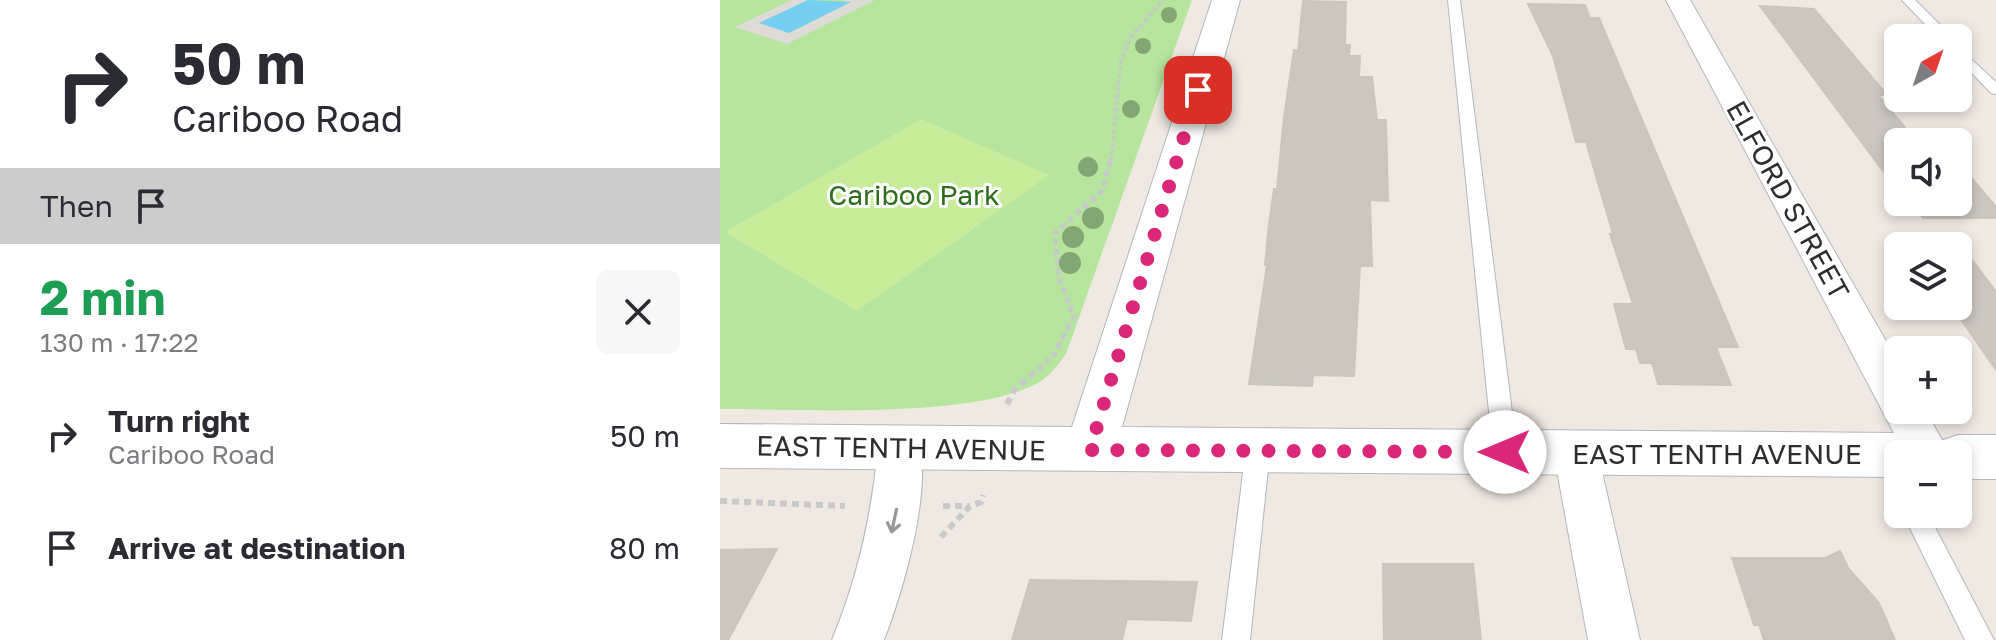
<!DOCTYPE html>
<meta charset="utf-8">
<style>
body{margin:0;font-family:"Golos Text",sans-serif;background:#f7f7f7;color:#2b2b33;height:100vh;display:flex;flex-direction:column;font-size:30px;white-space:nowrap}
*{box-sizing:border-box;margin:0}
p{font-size:26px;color:#7c7c81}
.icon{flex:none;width:44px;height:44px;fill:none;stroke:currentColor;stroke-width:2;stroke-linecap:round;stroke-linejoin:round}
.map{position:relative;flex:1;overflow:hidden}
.drawer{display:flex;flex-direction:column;background:#fff;width:720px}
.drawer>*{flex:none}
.banner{background:#fff;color:#2b2b33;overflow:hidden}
.needle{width:52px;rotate:40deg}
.tools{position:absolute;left:1164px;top:24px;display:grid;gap:16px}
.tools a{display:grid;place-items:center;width:88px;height:88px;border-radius:12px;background:#fff;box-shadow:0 4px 12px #0003;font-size:40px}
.pin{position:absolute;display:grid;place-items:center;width:68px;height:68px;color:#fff;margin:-34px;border-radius:16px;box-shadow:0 4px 12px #0006}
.me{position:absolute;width:88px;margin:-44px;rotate:270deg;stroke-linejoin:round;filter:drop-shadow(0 0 6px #0008)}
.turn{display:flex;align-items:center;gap:28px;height:168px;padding:0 40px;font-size:36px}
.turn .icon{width:104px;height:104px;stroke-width:2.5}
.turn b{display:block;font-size:56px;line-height:68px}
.then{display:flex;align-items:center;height:76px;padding:0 40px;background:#0003;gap:16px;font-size:30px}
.round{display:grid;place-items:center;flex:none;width:84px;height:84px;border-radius:12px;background:#f7f7f7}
.summary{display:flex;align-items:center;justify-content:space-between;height:136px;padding:0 40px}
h1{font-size:48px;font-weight:700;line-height:60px;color:#1e9e55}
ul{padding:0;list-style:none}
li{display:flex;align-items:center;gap:24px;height:112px;padding:0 40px}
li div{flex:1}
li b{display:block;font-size:30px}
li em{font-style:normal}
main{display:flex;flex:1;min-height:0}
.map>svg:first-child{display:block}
</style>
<main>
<section class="drawer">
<div class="banner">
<div class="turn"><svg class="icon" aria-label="right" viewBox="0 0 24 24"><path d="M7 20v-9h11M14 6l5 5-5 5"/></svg><div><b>50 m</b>Cariboo Road</div></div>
<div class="then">Then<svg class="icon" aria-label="arrive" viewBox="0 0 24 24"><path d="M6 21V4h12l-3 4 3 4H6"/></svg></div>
</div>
<div class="summary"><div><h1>2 min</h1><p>130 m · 17:22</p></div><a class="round"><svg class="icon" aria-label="close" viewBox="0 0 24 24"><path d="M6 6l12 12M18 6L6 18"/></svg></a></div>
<ul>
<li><svg class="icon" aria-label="right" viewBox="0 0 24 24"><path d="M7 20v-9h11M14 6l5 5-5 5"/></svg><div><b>Turn right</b><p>Cariboo Road</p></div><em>50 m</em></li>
<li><svg class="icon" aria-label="arrive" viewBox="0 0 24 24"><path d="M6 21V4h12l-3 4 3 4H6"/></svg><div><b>Arrive at destination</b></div><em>80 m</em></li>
</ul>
</section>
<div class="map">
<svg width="1276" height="640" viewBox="0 0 1276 640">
<rect width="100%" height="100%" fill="#efe9e1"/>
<path fill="#b6e59e" d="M0,0H472L346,354C339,364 331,374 321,381C259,420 76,409 0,409Z"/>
<polygon fill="#c9ec9a" points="201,119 329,175 137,311 5,232"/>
<polygon fill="#dfdcd8" points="72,0 88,0 41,23 69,33 129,2 123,0 155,0 67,44 15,27"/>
<polygon fill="#75cff0" points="88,0 131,2 69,33 39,23"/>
<g fill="#cbc7bf" stroke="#cbc5ba" stroke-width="2">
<polygon points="583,1 626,2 625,45 630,45 629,56 640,56 639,77 652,77 657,120 666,120 668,201 650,200 652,266 640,266 634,376 593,375 592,386 529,384 547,265 545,265 549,224 554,189 557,189 564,117 574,50 578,51"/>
<polygon points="808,4 865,5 870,18 879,18 1018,347 996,347 1011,385 938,384 932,363 920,363 916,349 906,349 894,304 913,304 890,234 893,234 866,142 856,142 833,56"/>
<polygon points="1040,6 1094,9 1167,95 1158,95 1197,142 1178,142 1178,191"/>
<polygon points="1238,169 1244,169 1276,207 1276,218 1203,218 1191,202 1238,202"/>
<polygon points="1238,241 1276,292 1276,370 1238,315"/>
<polygon points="57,549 8,640 0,640 0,550"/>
<polygon points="1120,551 1128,568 1159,603 1175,640 1044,640 1039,625 1034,625 1012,558 1105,558"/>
<polygon points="663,564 753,564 761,640 664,640"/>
<polygon points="310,580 477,582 471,621 407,619 402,640 292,640"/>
</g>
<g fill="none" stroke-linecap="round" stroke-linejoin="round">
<g stroke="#b4b7c1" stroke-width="2">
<g id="lane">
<polygon points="728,0 740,0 797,452 793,459 785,462 777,459 773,452"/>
<polygon points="1182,0 1195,0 1233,38 1218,38"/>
<polygon points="1238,47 1276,82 1276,94 1271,93 1238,59"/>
<polygon points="538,440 546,443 550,450 530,640 502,640 526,450 530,443"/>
<polygon points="1183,514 1208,514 1274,640 1245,640"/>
</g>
</g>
<g stroke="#b4b7c1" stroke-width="2">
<g id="street">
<polygon points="946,0 970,0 1178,362 1178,410 1205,410 1230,454 1185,454"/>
<path d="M180,428L195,434C217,478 182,594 164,640H112C138,577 152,515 158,447L165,434Z"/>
<polygon points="856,435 872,441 878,454 920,640 868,640 834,454 840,441"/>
</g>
</g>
<g stroke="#b4b7c1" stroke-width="2">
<g id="secondary">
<polygon points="492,0 520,0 402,427 1178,433 1196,439 1203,454 1178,454 1178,477 0,468 0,424 352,427"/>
<polygon points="1238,435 1276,435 1276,479 1238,479 1238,454 1214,454 1220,441"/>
</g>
</g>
<polyline stroke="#c9c9c9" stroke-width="4" stroke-dasharray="4 3" stroke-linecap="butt" points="391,161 401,61 410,38 443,0"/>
<polyline stroke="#c9c9c9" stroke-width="5" stroke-dasharray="6 4" stroke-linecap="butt" points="318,370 335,353 354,316 338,276 335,233 382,191 391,159"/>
<g stroke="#c9c9c9" stroke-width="6" stroke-dasharray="7 5" stroke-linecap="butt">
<polyline points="287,404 295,389 320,368"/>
<polyline points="0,501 125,506"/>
<polyline points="223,506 249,506"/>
<polyline points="221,537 250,506 261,502 263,495"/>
</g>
<use href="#lane" fill="#fff" fill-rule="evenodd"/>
<use href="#street" fill="#fff" fill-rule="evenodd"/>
<use href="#secondary" fill="#fff" fill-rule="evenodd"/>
</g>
<g fill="#84a574">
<circle cx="449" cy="15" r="8"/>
<circle cx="423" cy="46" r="8"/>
<circle cx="411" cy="109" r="9"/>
<circle cx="368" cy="167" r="10"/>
<circle cx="373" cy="218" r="11"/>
<circle cx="353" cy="237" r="11"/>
<circle cx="350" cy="263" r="11"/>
</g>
<defs><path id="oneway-shaft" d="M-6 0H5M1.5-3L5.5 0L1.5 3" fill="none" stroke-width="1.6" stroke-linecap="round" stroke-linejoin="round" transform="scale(2)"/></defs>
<use stroke="#969696" href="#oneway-shaft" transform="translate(174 521) rotate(102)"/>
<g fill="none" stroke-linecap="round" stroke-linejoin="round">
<polyline stroke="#db2777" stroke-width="14" stroke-dasharray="0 25.2" points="478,90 370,450 785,452"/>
</g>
<g text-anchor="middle" stroke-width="6" stroke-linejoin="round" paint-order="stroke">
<g font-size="28" fill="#2c6e1b" stroke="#fff">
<text x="194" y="205">Cariboo Park</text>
</g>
<g font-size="28" fill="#2e2e2e" stroke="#fff">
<text transform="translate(1068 200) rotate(61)" y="10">ELFORD STREET</text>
<text transform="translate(181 448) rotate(1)" y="10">EAST TENTH AVENUE</text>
<text x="997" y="464">EAST TENTH AVENUE</text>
</g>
</g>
</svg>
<div class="tools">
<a><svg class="needle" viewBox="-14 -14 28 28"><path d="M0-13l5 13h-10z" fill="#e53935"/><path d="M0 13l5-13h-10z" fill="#7c7c81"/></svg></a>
<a><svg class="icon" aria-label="sound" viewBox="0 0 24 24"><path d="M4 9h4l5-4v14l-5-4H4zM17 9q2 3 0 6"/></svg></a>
<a><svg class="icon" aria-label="layers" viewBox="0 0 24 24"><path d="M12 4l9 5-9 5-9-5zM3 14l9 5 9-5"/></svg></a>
<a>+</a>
<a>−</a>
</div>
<div class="pin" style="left:478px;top:90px;background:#d93025"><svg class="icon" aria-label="arrive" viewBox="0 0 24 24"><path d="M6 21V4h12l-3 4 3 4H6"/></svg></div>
<svg class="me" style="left:785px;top:452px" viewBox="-20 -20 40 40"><circle r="19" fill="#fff"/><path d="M0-13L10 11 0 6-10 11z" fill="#db2777"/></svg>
</div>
</main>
